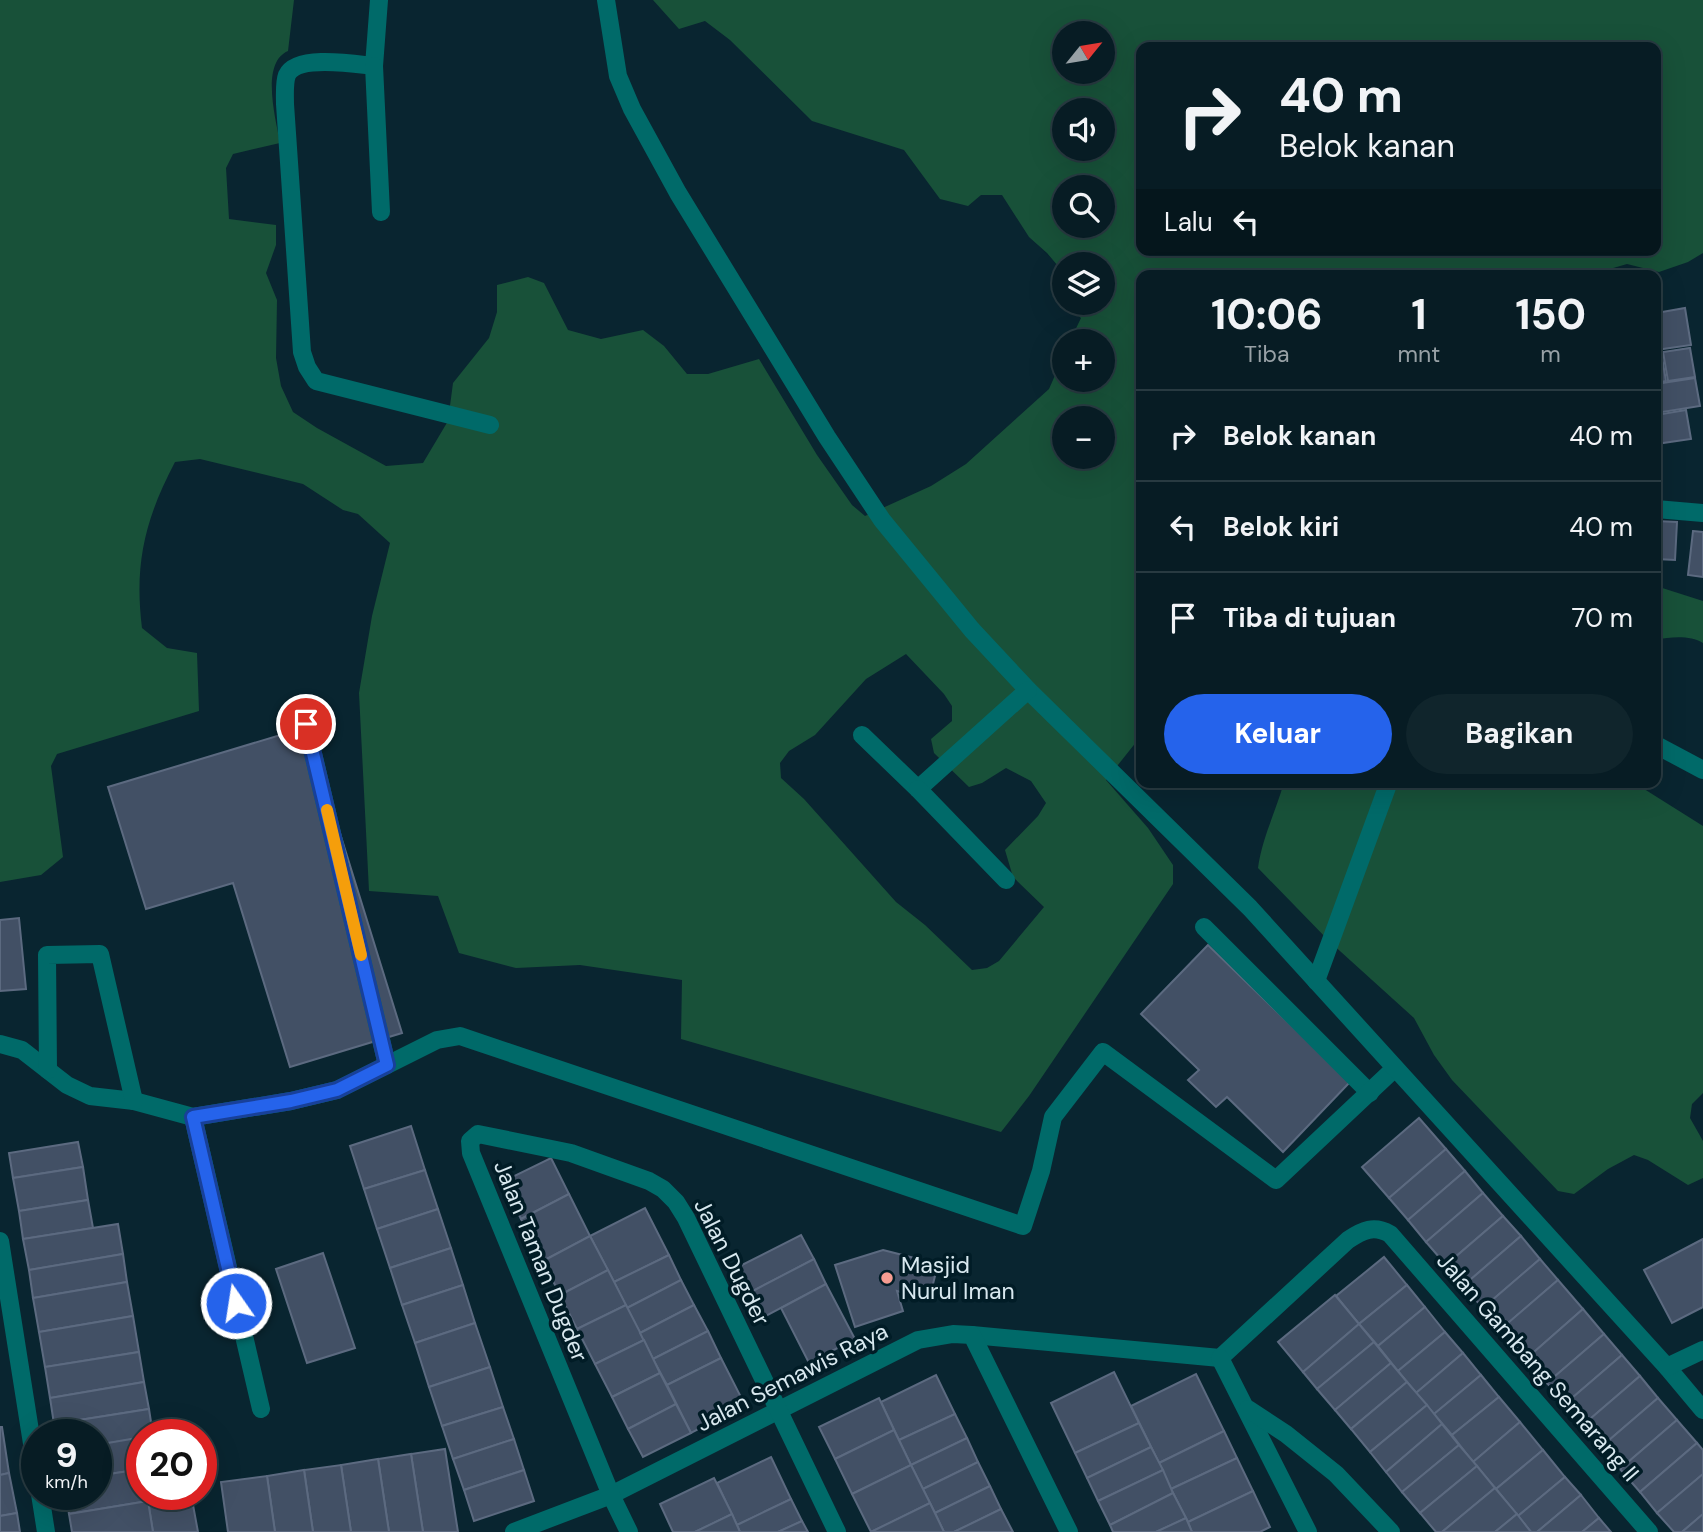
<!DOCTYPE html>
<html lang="id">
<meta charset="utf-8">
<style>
body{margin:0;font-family:"DM Sans",sans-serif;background:#10252c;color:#f1f3f6;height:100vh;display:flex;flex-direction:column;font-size:26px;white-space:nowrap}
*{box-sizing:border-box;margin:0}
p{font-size:23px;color:#98a1a6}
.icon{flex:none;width:38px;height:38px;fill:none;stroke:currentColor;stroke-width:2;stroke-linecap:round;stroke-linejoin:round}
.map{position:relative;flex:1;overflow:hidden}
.side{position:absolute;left:1136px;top:270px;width:525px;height:518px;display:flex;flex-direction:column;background:#071c24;border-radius:14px;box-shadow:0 7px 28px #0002,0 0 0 2px #283a41}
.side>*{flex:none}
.hud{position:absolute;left:1136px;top:42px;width:525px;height:214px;border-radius:14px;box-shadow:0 7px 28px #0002,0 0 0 2px #283a41;background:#071c24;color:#f1f3f6;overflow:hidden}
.needle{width:46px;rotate:60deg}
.buttons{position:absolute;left:1052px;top:21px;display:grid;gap:14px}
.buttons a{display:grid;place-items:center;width:63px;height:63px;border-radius:50%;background:#071c24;box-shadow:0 7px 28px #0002,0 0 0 2px #283a41;font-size:35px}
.speed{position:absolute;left:21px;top:1419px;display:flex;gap:14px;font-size:35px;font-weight:700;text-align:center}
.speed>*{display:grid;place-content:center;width:91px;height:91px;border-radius:50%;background:#071c24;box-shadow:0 7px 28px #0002,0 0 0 2px #283a41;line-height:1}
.speed small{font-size:18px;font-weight:400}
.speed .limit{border:10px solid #d22;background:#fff;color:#111}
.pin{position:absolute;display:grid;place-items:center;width:60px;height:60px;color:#fff;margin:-30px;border:4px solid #fff;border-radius:50%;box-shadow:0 2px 7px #0007}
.me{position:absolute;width:77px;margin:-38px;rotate:347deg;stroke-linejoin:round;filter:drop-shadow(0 0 5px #0008)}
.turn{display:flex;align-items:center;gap:24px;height:147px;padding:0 28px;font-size:32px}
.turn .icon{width:91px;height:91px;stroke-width:2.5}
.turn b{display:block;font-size:49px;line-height:60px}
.then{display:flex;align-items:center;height:66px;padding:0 28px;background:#0003;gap:14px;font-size:26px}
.eta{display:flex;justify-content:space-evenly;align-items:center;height:119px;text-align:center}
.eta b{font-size:42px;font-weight:700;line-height:49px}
.primary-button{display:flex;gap:14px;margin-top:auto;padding:14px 28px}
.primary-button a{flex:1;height:80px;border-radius:42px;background:#2563eb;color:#fff;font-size:28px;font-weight:700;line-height:80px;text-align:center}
.primary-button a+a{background:#10252c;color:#f1f3f6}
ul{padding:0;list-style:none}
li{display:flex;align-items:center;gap:21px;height:91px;padding:0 28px;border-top:2px solid #283a41}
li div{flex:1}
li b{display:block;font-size:26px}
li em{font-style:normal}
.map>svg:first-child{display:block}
</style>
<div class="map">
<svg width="1703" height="1532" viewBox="0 0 1703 1532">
<rect width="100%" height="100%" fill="#092530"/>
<g fill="#185139" fill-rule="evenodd">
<path d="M0,0H294L288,51C260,63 276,120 280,143L233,154L226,168L229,219L276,225V245L266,273L277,300L276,358L281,386L293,412L317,428L386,466L423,463L448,421L453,383L489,338L497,312V285L528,277L544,283L568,330L601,339L643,330L664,346L687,374H708L759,359L817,455L852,505L865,516L931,486L966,464L1049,389L1064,355V380H1102V341H1070L1081,318L1064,303H1102V264H1064V273L1047,253L1029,237L1002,195H981L968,206L940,199L904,150L812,121L730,40L705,21L679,29L653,0H1703V253L1688,262L1659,272L1627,264L1589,275H1141V736L1106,780L1148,828L1173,865V884L1029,1096L1001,1132L681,1039L682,980L580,965L516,968L459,953L438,896L369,891L359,693L372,616L390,543L358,514L343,510L303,484L200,459L175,462C145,519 134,564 142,628L167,648L197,653L199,711L57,754L51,766L63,857L41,875L0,882ZM1064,33H1102V72H1064ZM1141,47H1656V250H1141ZM1064,110H1102V149H1064ZM1064,187H1102V226H1064ZM1064,418H1102V457H1064ZM906,654L944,694L952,706V721L931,739L934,753L969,787L982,783L1006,768L1031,781L1046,803L1038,816L1005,850L1013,877L1044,907L999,961L987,968L972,970L925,925L896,902L804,799L781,778L780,763L789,751L815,735L866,679Z"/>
<path d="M1656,586L1703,601V643C1690,635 1670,637 1656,640Z"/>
<path d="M1284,782H1633L1703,826V1093L1692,1104L1690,1118L1703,1141V1178L1688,1185L1648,1160L1634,1155L1608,1169L1574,1194L1558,1191L1452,1080L1434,1055L1414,1018L1330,942L1258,868C1262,838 1276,811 1284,782Z"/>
</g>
<g fill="#425065" stroke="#5c6a80" stroke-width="2">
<polygon points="1685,308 1691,345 1656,350 1656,313"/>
<polygon points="1690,348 1695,377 1668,381 1663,352"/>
<polygon points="1661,351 1666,381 1656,383 1656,352"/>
<polygon points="1695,378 1700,406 1656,413 1656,384"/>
<polygon points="1686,410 1691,439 1656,444 1656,415"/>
<polygon points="1656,521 1677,522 1675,560 1656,559"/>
<polygon points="1693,531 1703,532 1703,577 1688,575"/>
<polygon points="307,727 402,1033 290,1067 233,883 146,909 108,787"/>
<polygon points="19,918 26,989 0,991 0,920"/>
<polygon points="1208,945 1350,1082 1283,1152 1227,1097 1216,1107 1188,1080 1199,1070 1141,1014"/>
<polygon points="1419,1118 1446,1149 1389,1198 1362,1167"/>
<polygon points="411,1126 425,1170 364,1189 350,1146"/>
<polygon points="78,1142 83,1167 13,1178 9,1153"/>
<polygon points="1446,1149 1465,1171 1408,1220 1389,1198"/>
<polygon points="551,1158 569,1194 521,1219 502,1182"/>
<polygon points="83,1167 88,1200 19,1211 13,1178"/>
<polygon points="425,1170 438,1209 377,1229 364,1189"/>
<polygon points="1465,1171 1483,1193 1426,1242 1408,1220"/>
<polygon points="1483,1193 1503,1216 1446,1265 1426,1242"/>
<polygon points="569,1194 590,1236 543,1261 521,1219"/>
<polygon points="88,1200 93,1228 23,1239 19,1211"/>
<polygon points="645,1208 669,1255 614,1282 590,1236"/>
<polygon points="438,1209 451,1248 390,1268 377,1229"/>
<polygon points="1503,1216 1521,1236 1463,1286 1446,1265"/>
<polygon points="118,1224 123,1254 29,1270 23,1239"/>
<polygon points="801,1235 814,1259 751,1292 738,1267"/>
<polygon points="590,1236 608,1270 560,1295 543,1261"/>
<polygon points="1521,1236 1540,1259 1483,1308 1463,1286"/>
<polygon points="1703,1239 1703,1307 1672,1323 1644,1270"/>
<polygon points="451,1248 463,1285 402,1305 390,1268"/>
<polygon points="883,1250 938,1264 929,1300 897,1291 903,1311 855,1327 835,1265"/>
<polygon points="323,1253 355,1348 307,1363 276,1269"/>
<polygon points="123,1254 127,1282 33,1298 29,1270"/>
<polygon points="669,1255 681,1280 627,1308 614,1282"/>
<polygon points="1384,1257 1407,1285 1359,1324 1336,1296"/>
<polygon points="814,1259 826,1284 764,1317 751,1292"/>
<polygon points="1540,1259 1558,1280 1501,1329 1483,1308"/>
<polygon points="608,1270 626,1305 577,1329 560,1295"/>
<polygon points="681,1280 694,1305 640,1333 627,1308"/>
<polygon points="1558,1280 1583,1309 1526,1359 1501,1329"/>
<polygon points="127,1282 133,1316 39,1332 33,1298"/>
<polygon points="826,1284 855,1339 809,1363 781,1308"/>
<polygon points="463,1285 475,1323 415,1343 402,1305"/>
<polygon points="1407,1285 1425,1307 1378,1346 1359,1324"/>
<polygon points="1335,1295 1359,1324 1303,1372 1278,1342"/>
<polygon points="626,1305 644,1340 595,1364 577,1329"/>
<polygon points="694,1305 708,1331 653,1359 640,1333"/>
<polygon points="1425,1307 1445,1332 1398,1371 1378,1346"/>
<polygon points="1583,1309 1604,1334 1547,1383 1526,1359"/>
<polygon points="133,1316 139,1352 45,1367 39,1332"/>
<polygon points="475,1323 490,1367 429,1387 415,1343"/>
<polygon points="1359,1324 1374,1342 1317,1389 1303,1372"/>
<polygon points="708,1331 721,1358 667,1385 653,1359"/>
<polygon points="1445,1332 1463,1353 1416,1393 1398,1371"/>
<polygon points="1604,1334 1622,1355 1565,1404 1547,1383"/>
<polygon points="644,1340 660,1373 612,1397 595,1364"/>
<polygon points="1374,1342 1391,1363 1335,1410 1317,1389"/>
<polygon points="139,1352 144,1382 50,1398 45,1367"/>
<polygon points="1463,1353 1481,1375 1434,1414 1416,1393"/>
<polygon points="1622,1355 1640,1376 1583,1425 1565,1404"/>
<polygon points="721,1358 745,1405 691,1433 667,1385"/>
<polygon points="1391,1363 1407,1382 1351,1429 1335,1410"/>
<polygon points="490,1367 503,1407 442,1426 429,1387"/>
<polygon points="1114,1372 1139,1423 1075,1453 1051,1403"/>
<polygon points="660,1373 676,1404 628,1429 612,1397"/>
<polygon points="1196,1374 1224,1431 1159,1463 1131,1406"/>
<polygon points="936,1375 955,1414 899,1440 881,1402"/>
<polygon points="1481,1375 1499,1397 1452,1435 1434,1414"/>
<polygon points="1640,1376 1658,1398 1601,1447 1583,1425"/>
<polygon points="144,1382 149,1409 54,1424 50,1398"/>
<polygon points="1407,1382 1427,1405 1370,1452 1351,1429"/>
<polygon points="1499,1397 1520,1422 1473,1462 1452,1435"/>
<polygon points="879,1398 894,1430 835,1459 819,1427"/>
<polygon points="1658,1398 1677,1420 1620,1469 1601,1447"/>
<polygon points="676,1404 691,1433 643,1457 628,1429"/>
<polygon points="1427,1405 1442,1424 1386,1472 1370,1452"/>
<polygon points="503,1407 514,1439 453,1459 442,1426"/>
<polygon points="149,1409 153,1435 142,1435 142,1438 96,1445 96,1435 56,1435 54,1424"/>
<polygon points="955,1414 967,1438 911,1465 899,1440"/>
<polygon points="1677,1420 1697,1443 1640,1492 1620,1469"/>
<polygon points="1520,1422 1543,1450 1496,1489 1473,1462"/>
<polygon points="1139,1423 1151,1447 1087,1478 1075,1453"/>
<polygon points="1442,1424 1459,1445 1402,1492 1386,1472"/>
<polygon points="0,1427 2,1427 9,1473 0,1475"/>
<polygon points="894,1430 911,1465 852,1494 835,1459"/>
<polygon points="1224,1431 1237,1458 1171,1489 1159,1463"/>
<polygon points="137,1438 142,1469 96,1476 96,1445"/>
<polygon points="967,1438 978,1462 923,1489 911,1465"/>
<polygon points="514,1439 524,1470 464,1490 453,1459"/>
<polygon points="1697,1443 1703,1450 1703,1474 1657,1513 1640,1492"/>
<polygon points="1459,1445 1477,1466 1420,1513 1402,1492"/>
<polygon points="1151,1447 1163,1470 1098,1501 1087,1478"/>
<polygon points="445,1449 458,1532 423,1532 411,1454"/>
<polygon points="1543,1450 1565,1477 1518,1516 1496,1489"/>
<polygon points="411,1454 423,1532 389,1532 378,1459"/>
<polygon points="771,1457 791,1499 737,1525 717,1483"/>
<polygon points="1237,1458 1253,1491 1188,1522 1171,1489"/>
<polygon points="378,1459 389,1532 351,1532 341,1465"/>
<polygon points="978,1462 990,1486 935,1513 923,1489"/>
<polygon points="341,1465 351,1532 313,1532 304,1470"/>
<polygon points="911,1465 930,1503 871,1532 852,1494"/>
<polygon points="1477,1466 1495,1488 1442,1532 1436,1532 1420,1513"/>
<polygon points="142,1469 142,1494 147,1494 148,1501 69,1514 66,1494 96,1494 96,1476"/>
<polygon points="304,1470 313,1532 275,1532 267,1476"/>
<polygon points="524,1470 534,1501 474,1521 464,1490"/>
<polygon points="1163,1470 1173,1493 1110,1525 1098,1501"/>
<polygon points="9,1473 17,1513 0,1516 0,1475"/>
<polygon points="1703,1474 1703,1514 1682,1532 1674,1532 1657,1513"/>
<polygon points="267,1476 275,1532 228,1532 221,1482"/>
<polygon points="1565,1477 1581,1495 1537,1532 1531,1532 1518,1516"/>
<polygon points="714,1478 732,1514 695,1532 673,1532 660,1504"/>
<polygon points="990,1486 1001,1509 954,1532 944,1532 935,1513"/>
<polygon points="1495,1488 1517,1514 1495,1532 1442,1532"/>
<polygon points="1253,1491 1270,1527 1260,1532 1192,1532 1188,1522"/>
<polygon points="1173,1493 1186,1518 1156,1532 1113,1532 1110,1525"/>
<polygon points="147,1494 191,1494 198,1532 153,1532"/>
<polygon points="1581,1495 1599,1518 1582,1532 1537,1532"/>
<polygon points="791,1499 802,1521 778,1532 740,1532 737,1525"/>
<polygon points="148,1501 153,1532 72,1532 69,1514"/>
<polygon points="930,1503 944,1532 871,1532"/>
<polygon points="1001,1509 1013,1532 954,1532"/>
<polygon points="17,1513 20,1532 0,1532 0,1516"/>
<polygon points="732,1514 740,1532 695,1532"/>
<polygon points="1517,1514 1531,1532 1495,1532"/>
<polygon points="1703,1514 1703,1532 1682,1532"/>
<polygon points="1186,1518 1192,1532 1156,1532"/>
<polygon points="1599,1518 1611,1532 1582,1532"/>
<polygon points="802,1521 808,1532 778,1532"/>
</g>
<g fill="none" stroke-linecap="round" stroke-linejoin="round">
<g stroke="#006a69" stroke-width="18">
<polyline points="306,724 387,1065"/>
<polyline points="1204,927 1370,1093"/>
<polyline points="0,1044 22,1050 67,1085 90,1096 134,1101 193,1117 291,1101 337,1090 437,1040 460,1036 1023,1226 1041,1171 1053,1117 1103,1052 1276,1180 1394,1069"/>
<polyline points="48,1070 47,955 100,954 134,1101"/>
<polyline points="193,1117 261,1409"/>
</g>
<g stroke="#006a69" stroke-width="18">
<path d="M379,0L374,66C355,64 297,54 287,75C284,83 285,95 285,104L302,352L307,367L316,381L490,425"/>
<polyline points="606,0 618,76 632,109 678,193 827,437 882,520 972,630 1028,690 1250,908 1667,1367 1703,1410"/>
<polyline points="374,66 381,212"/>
<polyline points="1656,509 1703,513"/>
<polyline points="862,735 918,789 1028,690"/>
<polyline points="1656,745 1703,770"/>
<polyline points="918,789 1006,880"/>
<polyline points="1316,981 1389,782"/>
<polyline points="0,1241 37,1475"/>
<path d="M972,1335L1220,1358L1348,1240C1363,1230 1374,1225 1390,1234L1649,1532"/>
<polyline points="1220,1358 1308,1532"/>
<polyline points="1667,1367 1703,1350"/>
<polyline points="1248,1409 1286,1434 1336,1474 1391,1532"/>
<polyline points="40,1494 46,1532"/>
<polyline points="514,1532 611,1495 918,1340 953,1334 972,1335 1069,1532"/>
<polyline points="629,1532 611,1495 471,1153 470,1141 478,1134 571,1153 649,1181 663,1189 676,1202 686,1218 837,1532"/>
</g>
</g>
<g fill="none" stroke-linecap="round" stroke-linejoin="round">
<g stroke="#184099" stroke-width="18">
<polyline id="route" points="236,1303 193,1117 291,1101 337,1090 387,1065 306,724"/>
</g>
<use href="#route" stroke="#2563eb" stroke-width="12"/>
<polyline stroke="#f59e0b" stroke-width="12" points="327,810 361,955"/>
</g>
<circle fill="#f59c91" stroke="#011c26" stroke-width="2.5" cx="887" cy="1278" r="7"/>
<g text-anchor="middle" stroke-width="7" stroke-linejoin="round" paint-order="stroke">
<g font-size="23" fill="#d8e8ef" stroke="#011c26">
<text transform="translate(541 1261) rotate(68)" y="8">Jalan Taman Dugder</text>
<text transform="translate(732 1262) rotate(63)" y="8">Jalan Dugder</text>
<text transform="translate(1538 1367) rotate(49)" y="8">Jalan Gambang Semarang II</text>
<text transform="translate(792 1377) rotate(-27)" y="8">Jalan Semawis Raya</text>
</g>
<g font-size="23" fill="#d8e8ef" stroke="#011c26" text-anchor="start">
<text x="901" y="1273">Masjid<tspan x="901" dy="26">Nurul Iman</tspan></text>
</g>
</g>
</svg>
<div class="buttons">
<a><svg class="needle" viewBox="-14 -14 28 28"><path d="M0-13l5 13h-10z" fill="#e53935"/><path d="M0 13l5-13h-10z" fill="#98a1a6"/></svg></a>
<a><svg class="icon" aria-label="sound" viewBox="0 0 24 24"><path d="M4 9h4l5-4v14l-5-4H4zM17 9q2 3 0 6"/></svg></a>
<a><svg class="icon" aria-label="search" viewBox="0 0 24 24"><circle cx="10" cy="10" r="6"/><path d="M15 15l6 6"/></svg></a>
<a><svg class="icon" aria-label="layers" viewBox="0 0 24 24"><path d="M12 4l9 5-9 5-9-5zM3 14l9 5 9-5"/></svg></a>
<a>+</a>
<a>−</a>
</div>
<div class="speed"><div>9<small>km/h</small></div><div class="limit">20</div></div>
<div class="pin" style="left:306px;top:724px;background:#d93025"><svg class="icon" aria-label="arrive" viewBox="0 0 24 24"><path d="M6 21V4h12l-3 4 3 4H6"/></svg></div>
<svg class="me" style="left:236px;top:1303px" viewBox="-20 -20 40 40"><circle r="17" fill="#2563eb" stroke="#fff" stroke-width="3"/><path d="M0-11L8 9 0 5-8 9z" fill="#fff"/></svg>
<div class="hud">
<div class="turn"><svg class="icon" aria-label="right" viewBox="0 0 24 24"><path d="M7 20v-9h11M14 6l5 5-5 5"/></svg><div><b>40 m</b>Belok kanan</div></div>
<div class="then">Lalu<svg class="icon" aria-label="left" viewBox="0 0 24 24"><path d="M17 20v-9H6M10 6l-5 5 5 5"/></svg></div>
</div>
<section class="side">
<div class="eta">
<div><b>10:06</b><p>Tiba</p></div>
<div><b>1</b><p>mnt</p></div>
<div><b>150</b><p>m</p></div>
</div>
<ul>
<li><svg class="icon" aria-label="right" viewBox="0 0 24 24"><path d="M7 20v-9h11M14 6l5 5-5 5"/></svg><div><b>Belok kanan</b></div><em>40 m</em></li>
<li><svg class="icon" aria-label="left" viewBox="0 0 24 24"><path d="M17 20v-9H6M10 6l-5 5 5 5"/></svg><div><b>Belok kiri</b></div><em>40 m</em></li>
<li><svg class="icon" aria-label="arrive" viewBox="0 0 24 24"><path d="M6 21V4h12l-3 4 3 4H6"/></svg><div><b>Tiba di tujuan</b></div><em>70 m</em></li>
</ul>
<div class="primary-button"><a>Keluar</a><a>Bagikan</a></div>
</section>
</div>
